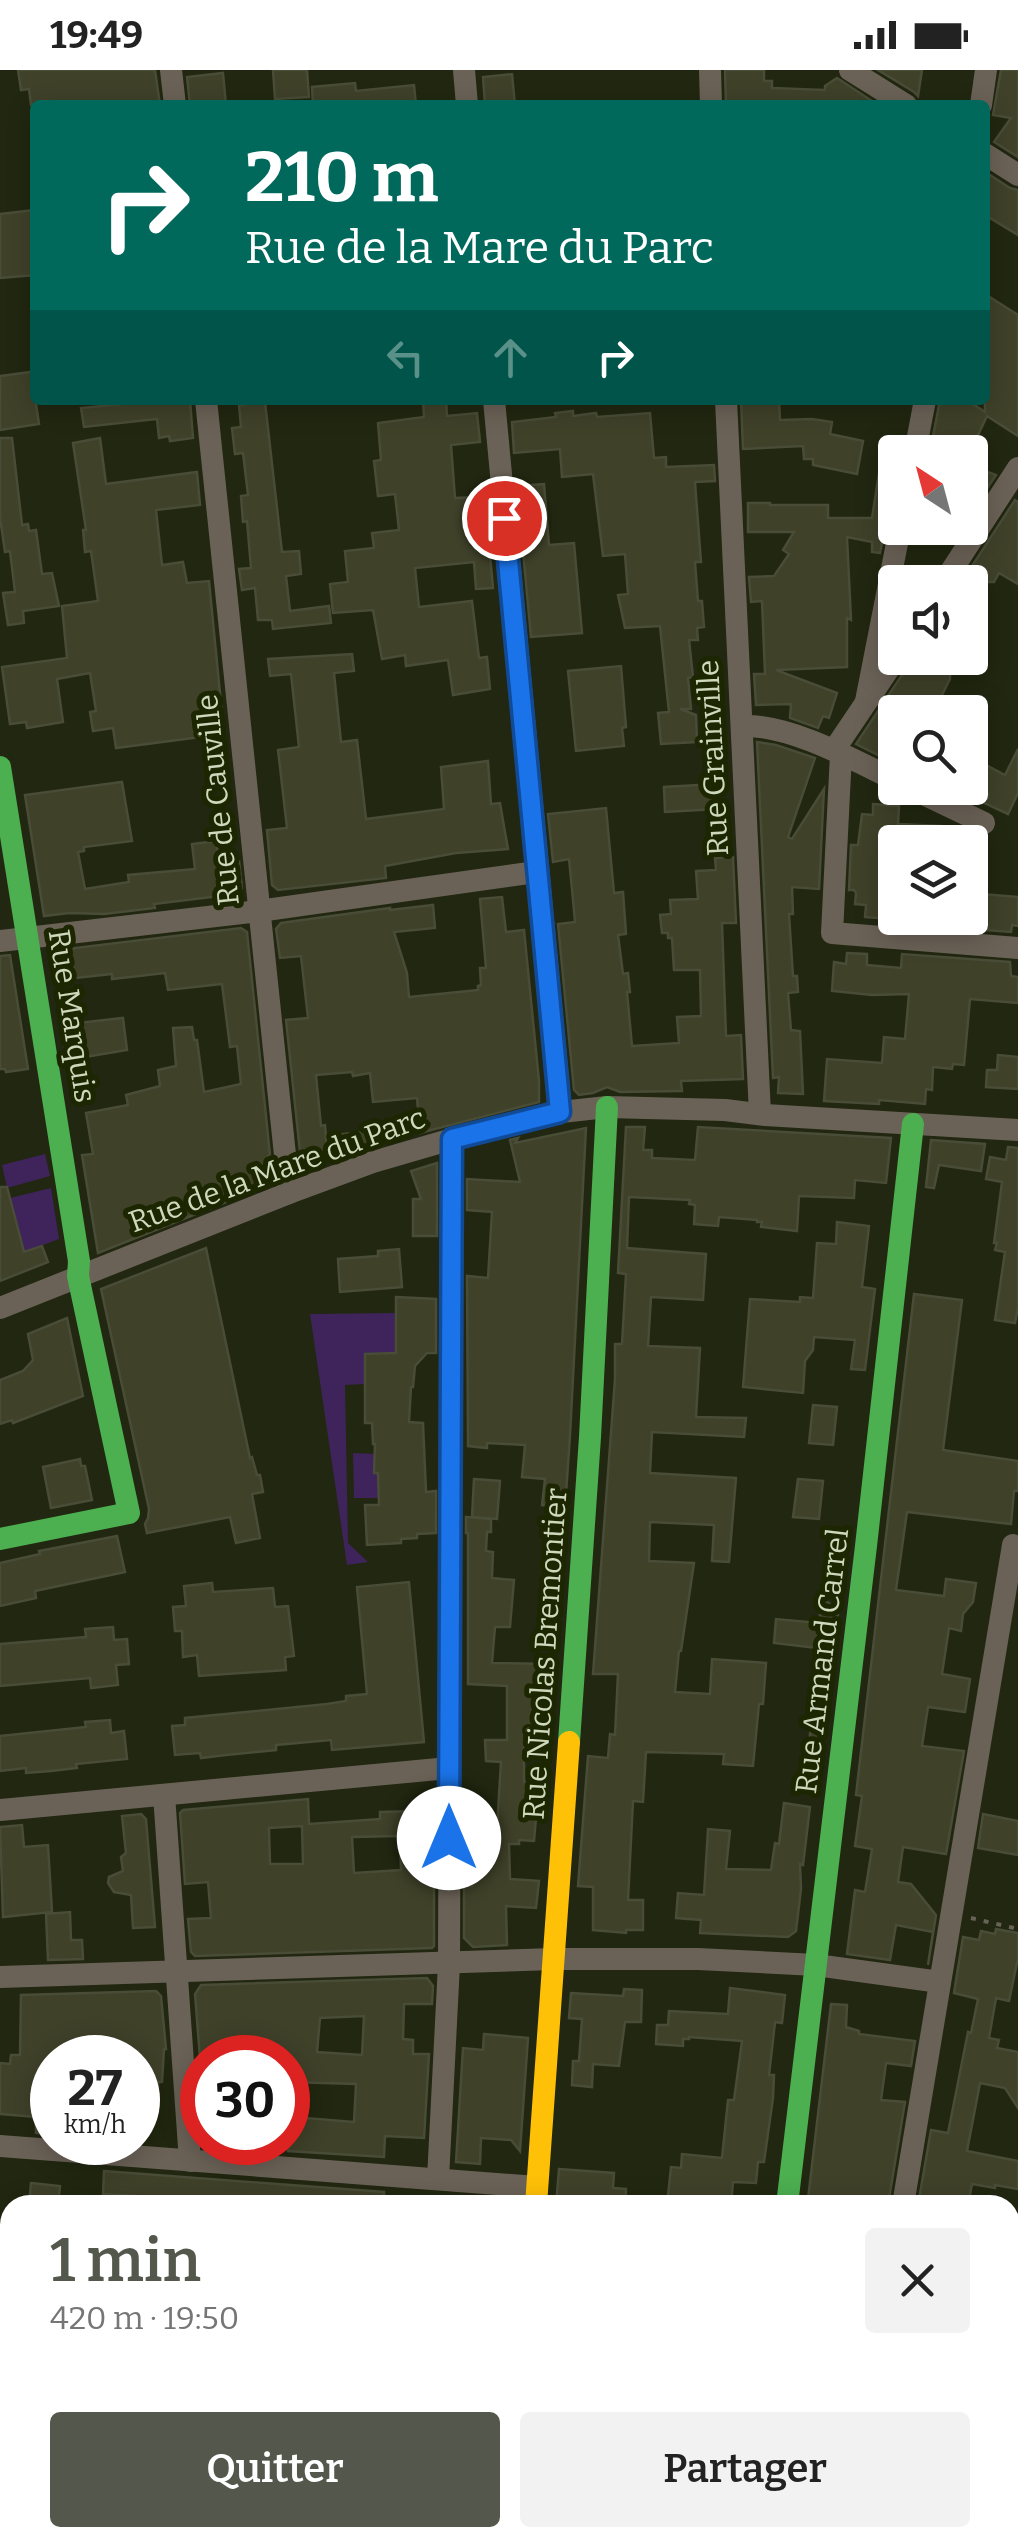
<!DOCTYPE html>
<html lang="fr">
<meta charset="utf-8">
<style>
body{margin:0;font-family:Bitter,serif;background:#f2f2f2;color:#222;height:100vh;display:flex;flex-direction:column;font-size:38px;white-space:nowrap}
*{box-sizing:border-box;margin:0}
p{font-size:32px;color:#767676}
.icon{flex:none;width:55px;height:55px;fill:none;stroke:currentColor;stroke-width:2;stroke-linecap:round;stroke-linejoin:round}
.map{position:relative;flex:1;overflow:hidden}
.details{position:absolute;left:0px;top:2125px;width:1020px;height:352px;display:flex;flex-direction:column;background:#fff;border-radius:30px 30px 0 0;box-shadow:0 5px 25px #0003}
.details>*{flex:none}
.banner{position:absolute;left:30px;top:30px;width:960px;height:305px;border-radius:10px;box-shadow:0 5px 25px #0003;background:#00695c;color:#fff;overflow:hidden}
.needle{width:65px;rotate:324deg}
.fabs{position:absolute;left:878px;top:365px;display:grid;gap:20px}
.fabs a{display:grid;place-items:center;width:110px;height:110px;border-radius:10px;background:#fff;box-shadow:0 5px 25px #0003;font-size:50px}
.speed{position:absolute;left:30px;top:1965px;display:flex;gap:20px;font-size:50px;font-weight:700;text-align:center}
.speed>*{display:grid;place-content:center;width:130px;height:130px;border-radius:50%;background:#fff;box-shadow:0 5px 25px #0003;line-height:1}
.speed small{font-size:25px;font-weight:400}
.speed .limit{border:15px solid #d22;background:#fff;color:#111}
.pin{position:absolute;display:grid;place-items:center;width:85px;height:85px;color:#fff;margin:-42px;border:5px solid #fff;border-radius:50%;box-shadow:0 2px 10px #0007}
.me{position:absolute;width:110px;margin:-55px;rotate:0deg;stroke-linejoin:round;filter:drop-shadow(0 0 8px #0008)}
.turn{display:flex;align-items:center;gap:35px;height:210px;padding:0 50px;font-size:45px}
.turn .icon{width:130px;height:130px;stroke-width:2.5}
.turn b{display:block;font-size:70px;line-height:85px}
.lanes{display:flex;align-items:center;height:95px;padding:0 50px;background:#0003;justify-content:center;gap:50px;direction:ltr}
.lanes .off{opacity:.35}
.round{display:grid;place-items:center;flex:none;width:105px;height:105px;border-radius:10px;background:#f2f2f2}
.overview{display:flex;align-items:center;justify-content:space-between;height:170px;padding:0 50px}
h1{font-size:60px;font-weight:600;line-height:75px;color:#54584c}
.button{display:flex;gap:20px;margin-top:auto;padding:20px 50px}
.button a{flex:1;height:115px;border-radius:10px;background:#54584c;color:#fff;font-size:40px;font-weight:600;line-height:115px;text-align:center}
.button a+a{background:#f2f2f2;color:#222}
.status{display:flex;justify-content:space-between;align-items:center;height:70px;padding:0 50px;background:#fff;direction:ltr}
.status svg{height:28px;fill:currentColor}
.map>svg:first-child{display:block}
</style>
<div class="status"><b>19:49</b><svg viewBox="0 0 49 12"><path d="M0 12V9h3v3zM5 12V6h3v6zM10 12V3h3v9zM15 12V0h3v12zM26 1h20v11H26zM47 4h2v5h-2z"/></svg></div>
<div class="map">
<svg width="1018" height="2477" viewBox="0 0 1018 2477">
<rect width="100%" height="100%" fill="#212710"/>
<g fill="#3e245a">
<polygon points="45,1084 50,1106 7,1118 2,1095"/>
<polygon points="51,1118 59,1169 24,1182 10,1128"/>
<polygon points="396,1243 396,1283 366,1284 366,1314 345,1315 348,1473 368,1492 347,1495 310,1244"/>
<polygon points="353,1383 377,1384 377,1388 374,1389 374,1402 379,1403 379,1428 354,1428"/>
</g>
<g fill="#3f4129" stroke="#494c36" stroke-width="2.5" fill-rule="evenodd">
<polygon points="18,0 155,0 160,35 31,35 29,19 21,20"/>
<polygon points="273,0 307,0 309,27 275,29"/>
<polygon points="725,0 764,0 764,11 772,11 772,18 825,20 825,16 837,8 878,35 726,35"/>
<polygon points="878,0 922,0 918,26 914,22"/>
<polygon points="1001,0 1018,0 1018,87 994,72 1011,48 993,45"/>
<polygon points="223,3 226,35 190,35 187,7"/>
<polygon points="512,4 515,35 485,35 483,7"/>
<polygon points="355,13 356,21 414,15 416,35 313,35 312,17"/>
<polygon points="987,103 1010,118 1018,120 1018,165 985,145 985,105"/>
<polygon points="35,140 35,205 0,208 0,144"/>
<polygon points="985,224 1018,245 1018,366 987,346 970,382 930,382 940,330 967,330 985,342"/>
<polygon points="31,302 39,354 0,360 0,306"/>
<polygon points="163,330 190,330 193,368 170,371 169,366 159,368 157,349 84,357 81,338"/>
<polygon points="423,330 446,330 447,346 477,343 480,372 451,375 455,428 475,427 477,453 487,452 493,518 476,519 474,492 415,498 419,537 472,531 479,588 487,587 490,619 453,625 448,590 406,596 405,585 382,589 373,540 333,543 330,514 348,512 345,481 374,478 372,463 399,460 395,424 378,426 374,391 381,390 378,353 424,347"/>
<polygon points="741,330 779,330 780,350 812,349 832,352 830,364 863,371 857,404 813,395 813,389 804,389 803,376 743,379"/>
<polygon points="265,332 282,482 299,481 301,504 286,506 290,541 329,536 331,553 273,559 272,550 258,550 255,518 242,520 239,499 251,498 247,451 243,452 241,426 248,425 243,383 235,384 232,358 241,357 239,335"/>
<polygon points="573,341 573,346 596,343 597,347 650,343 654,388 666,387 666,397 714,395 715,411 695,412 701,492 695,492 698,531 702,531 704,557 697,558 698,570 689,570 693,607 688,608 691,639 680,639 696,645 697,672 661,674 658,643 669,642 660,556 625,558 618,525 628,524 625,484 603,486 593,404 562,407 560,379 514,383 512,352 556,347 555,343"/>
<polygon points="0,368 12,368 22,455 28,454 29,461 36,460 42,504 52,503 59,536 23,541 24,553 8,555 3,523 15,522 10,481 5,482 0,448"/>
<polygon points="100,368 106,414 197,402 200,435 156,440 162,495 183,492 187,513 209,511 224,664 116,678 113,658 93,661 90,642 96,641 90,603 57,609 63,652 27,658 26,652 10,654 2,597 67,588 62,536 98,531 91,481 85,482 83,460 86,460 73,373"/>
<polygon points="970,395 996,405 970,444"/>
<polygon points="879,403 895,406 880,483 872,482 872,472 847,467 851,550 847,548 847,597 776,600 837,623 829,648 823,646 818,658 790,648 791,634 756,635 754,604 765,604 762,531 751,532 749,507 774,506 789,484 783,480 794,462 748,462 748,433 770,433 770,435 828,435 828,448 872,448"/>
<polygon points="544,414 549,475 574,473 582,563 531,567 517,416"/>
<polygon points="1015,430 1018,432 1018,514 999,503 994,512 969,512 975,502 970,499"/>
<polygon points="352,584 354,601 334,603 341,672 357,670 366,749 444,739 441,697 488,691 491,734 500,733 508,779 456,783 385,796 386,808 278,820 272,815 267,760 287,758 278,680 299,677 291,604 270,606 268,589"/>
<polygon points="911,588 923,588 950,602 950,609 934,641 912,629 903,642 888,642 895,646 895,677 888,674 882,687 856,674 908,596"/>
<polygon points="621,596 626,657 622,658 624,676 576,681 568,601"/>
<polygon points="757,672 776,675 815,688 788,767 792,769 824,719 819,819 792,817 793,844 789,844 793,906 797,906 798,922 788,923 791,960 800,961 803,1024 778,1023 779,1007 773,1008"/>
<polygon points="1018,679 1018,723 1008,744 984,733 988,724 974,717 984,694 1005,705"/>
<polygon points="122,712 132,771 84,777 84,781 78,782 85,819 129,812 128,805 195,799 192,774 217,771 218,793 239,791 242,818 236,824 154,834 155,838 104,844 69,843 44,846 25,725"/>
<polygon points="715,714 717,739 665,742 664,717"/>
<polygon points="873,734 899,736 898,754 941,756 940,772 895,772 891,849 865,847 866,835 855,834 856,823 854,820 849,820 851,775 858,775 862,744 873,745"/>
<polygon points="606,738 614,823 623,822 626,864 618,865 623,904 628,903 630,922 627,922 632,976 679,973 677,947 701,946 700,900 674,900 672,868 668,868 668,863 662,863 660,845 671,844 670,830 698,829 696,801 716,800 715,788 733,787 736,853 722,853 726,966 741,965 743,1009 681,1011 682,1021 620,1022 607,1017 593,1023 579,1025 574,1020 558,854 575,852 572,819 569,789 553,792 548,744"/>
<polygon points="970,823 1018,827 1018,856 1012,855 1011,862 904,854 904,848 970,848"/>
<polygon points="502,827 506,862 524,860 539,1011 539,1032 420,1063 417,1028 373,1032 370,1003 353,1006 352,1002 316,1005 321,1056 325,1055 327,1080 300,1082 286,950 308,948 301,886 280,888 276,859 281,853 390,838 390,840 433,835 435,858 394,862 407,903 409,927 478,920 478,916 481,915 480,898 486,898 480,829"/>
<polygon points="241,858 247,862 270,1085 268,1086 271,1112 269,1115 98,1183 82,1085 93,1084 86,1043 128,1035 126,1025 160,1016 158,1000 176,996 173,958 192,957 194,970 197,970 204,1022 241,1014 237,976 230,977 222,914 168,920 165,903 112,909 112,904 67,909 65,900 53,902 50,881"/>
<polygon points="847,883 867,884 867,895 901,898 902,884 1010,892 1011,906 1018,907 1018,933 970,929 964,995 953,994 952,999 933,997 932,1020 926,1019 925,1034 879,1030 879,1034 824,1031 827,989 882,993 884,967 905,969 909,924 872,925 832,921 834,892 846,894"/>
<polygon points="10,885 28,999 6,1002 5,999 0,999 0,886"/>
<polygon points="123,948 127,980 67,990 62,960 68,959 68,954"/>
<polygon points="998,985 1018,987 1018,1019 986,1017 987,1000 997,1000"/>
<polygon points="626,1057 645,1057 643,1080 652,1080 652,1088 695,1090 698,1057 891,1068 886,1113 855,1110 854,1128 799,1126 797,1161 761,1157 762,1152 757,1152 757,1150 719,1147 718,1156 694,1154 695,1135 689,1134 690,1130 629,1127 627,1178 706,1184 703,1230 651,1227 648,1276 700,1278 696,1347 746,1348 744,1367 652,1362 650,1403 736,1408 729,1492 712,1491 714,1455 650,1452 649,1491 694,1493 681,1581 679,1581 675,1622 710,1624 712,1589 766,1593 763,1634 759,1634 753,1696 723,1694 724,1684 646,1682 643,1732 633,1731 628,1830 643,1830 643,1860 626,1860 626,1863 593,1860 593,1817 578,1816 588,1686 608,1688 610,1664 615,1665 618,1604 593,1604 615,1309 615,1274 622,1274 626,1204 618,1203"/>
<polygon points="586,1058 570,1366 557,1554 545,1554 553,1436 542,1435 545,1409 522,1407 525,1375 487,1373 487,1378 468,1376 467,1206 488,1208 492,1142 467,1140 467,1109 520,1112 510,1070 518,1068 515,1073"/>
<polygon points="379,1060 380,1074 346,1086 343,1064"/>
<polygon points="931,1070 985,1074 981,1101 939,1095 934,1118 926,1117"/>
<polygon points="1008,1077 1018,1078 1018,1237 1015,1253 995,1250 1005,1182 995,1180 997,1173 994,1173 1002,1112 986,1109 990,1087 1006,1090"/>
<polygon points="437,1093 437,1166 413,1166 413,1129 421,1129 411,1101"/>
<polygon points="0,1117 7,1117 24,1182 42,1176 48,1192 0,1211"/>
<polygon points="837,1152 869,1156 862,1217 875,1219 865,1300 851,1299 855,1270 814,1267 813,1280 805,1291 803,1323 743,1317 750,1229 800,1232 800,1227 813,1228 817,1173 836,1174"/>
<polygon points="206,1178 250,1388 252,1387 257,1405 260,1405 263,1422 252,1424 260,1468 236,1473 230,1447 147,1463 145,1454 148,1448 149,1439 101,1219"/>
<polygon points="399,1179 402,1217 340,1222 338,1189 378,1186 378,1181"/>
<polygon points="914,1224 962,1230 943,1380 1018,1391 1018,1421 1014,1421 1011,1454 907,1442 896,1520 944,1526 946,1509 976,1513 973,1532 963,1544 961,1561 949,1558 942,1604 970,1609 965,1642 928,1637 922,1676 964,1681 946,1784 903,1777 898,1812 911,1814 936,1845 928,1895 933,1862 896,1855 890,1890 847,1884 855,1820 865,1822 872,1779 855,1776 862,1726 856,1725"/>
<polygon points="396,1227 436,1229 436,1283 427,1283 415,1296 413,1317 411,1317 409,1352 423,1353 426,1422 436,1421 436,1463 417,1464 417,1468 401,1469 401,1473 367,1475 365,1435 379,1435 378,1403 374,1403 375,1374 373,1374 372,1353 365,1353 365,1284 396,1283"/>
<polygon points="67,1248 83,1326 13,1353 12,1350 0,1354 0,1310 23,1301 33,1290 28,1264"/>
<polygon points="813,1335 837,1337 833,1375 809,1373"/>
<polygon points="80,1389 81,1396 85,1396 92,1430 51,1438 43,1397"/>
<polygon points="474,1409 500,1411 497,1449 472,1447"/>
<polygon points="798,1409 823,1411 819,1449 793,1447"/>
<polygon points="466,1447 491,1449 491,1462 487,1462 486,1481 493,1482 492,1508 514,1510 510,1557 495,1557 492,1593 554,1594 549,1671 524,1670 524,1712 539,1713 534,1771 519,1770 519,1774 509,1774 510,1809 539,1811 536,1838 506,1836 507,1875 473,1877 464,1868 464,1816 472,1816 472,1757 497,1758 501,1692 486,1691 485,1670 507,1670 507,1616 468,1614 468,1463 466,1463"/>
<polygon points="117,1466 125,1502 35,1521 36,1528 0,1536 0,1493 40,1484 39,1481"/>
<polygon points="409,1512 424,1672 332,1680 331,1670 276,1675 276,1680 226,1685 201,1688 200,1683 175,1685 172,1656 185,1655 185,1648 327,1634 346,1631 346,1626 367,1624 357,1517"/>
<polygon points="212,1513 213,1522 273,1518 275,1537 288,1536 294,1586 285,1587 286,1600 199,1606 197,1585 183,1587 182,1561 175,1561 173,1537 186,1536 184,1516"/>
<polygon points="822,1525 838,1544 817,1715 806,1714 817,1578 774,1573 776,1549 819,1553"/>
<polygon points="113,1557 114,1570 127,1569 129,1594 116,1595 118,1615 91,1618 90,1608 0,1616 0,1574 86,1567 85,1559"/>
<polygon points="110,1650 111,1663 124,1661 127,1689 76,1694 77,1698 51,1701 26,1703 26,1698 0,1701 0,1666 86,1657 85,1652"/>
<path d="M308,1729L309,1754L380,1749V1742L417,1741V1745H421V1787L434,1786V1876L432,1878L195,1886L191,1882L188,1849L211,1848L208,1812L185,1814L180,1743L183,1740ZM302,1756L303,1794H270L269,1758ZM400,1766L401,1800L354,1803L352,1767Z"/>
<polygon points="784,1733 810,1737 803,1795 800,1794 801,1819 796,1861 788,1867 700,1863 701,1850 676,1848 678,1823 704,1825 708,1759 730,1761 726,1799 771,1800 775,1773 779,1774"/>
<polygon points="141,1744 146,1749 155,1857 133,1858 131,1825 114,1822 108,1813 109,1807 123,1801 121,1787 126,1783 122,1746"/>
<polygon points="983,1744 1018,1751 1018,1785 978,1778"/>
<polygon points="22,1755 24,1777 48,1775 52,1842 3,1847 0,1757"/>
<polygon points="70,1842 71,1870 82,1870 83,1889 48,1890 46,1844"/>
<polygon points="996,1859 1018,1863 1018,1888 1009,1931 996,1928 989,1968 999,1970 997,1978 1018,1982 1018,2038 1005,2018 980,2013 967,2081 1018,2091 1018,2119 995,2115 995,2118 972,2114 968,2135 918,2135 931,2060 948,2063 968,1962 971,1963 978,1929 954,1923 963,1867 979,1870 981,1861 995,1864"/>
<path d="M427,1908L433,1916L432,1934H404L403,1969L413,1970V1984H429L424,2068L385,2066L384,2087L288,2081V2053L294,2054V2047L354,2052L356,2014L289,2012L290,1988H200L195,1924L201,1915ZM364,1946L362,1985L317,1982L320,1948Z"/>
<polygon points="730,1918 785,1925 782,1953 775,1952 772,1979 769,2005 774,2005 773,2028 764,2092 758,2092 756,2113 733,2112 731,2135 667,2135 671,2097 681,2098 682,2084 722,2088 728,2030 734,2030 742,1971 689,1967 689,1969 683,1969 683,1976 656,1974 657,1955 668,1955 669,1941 728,1944"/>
<polygon points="624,1919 642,1920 641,1952 625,1952 619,1996 593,1994 592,2017 572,2015 573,1991 579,1991 582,1949 569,1948 571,1923 623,1926"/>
<polygon points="156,1921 161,1926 166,1979 164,1979 162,2012 158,2012 158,2041 138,2041 138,1981 60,1983 60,1988 52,1988 52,2065 36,2063 36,2047 0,2044 0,1993 10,1994 11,1985 20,1985 21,1925"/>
<polygon points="831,1934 847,1935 846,1957 859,1961 859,1964 915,1971 911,1996 886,1993 881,2030 905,2032 888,2135 859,2135 808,2129"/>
<polygon points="484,1964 528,1968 520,2081 511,2070 481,2068 480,2094 456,2092 463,1978 483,1980"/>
<polygon points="559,2099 614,2103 613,2118 626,2119 625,2135 582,2132 582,2135 556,2135"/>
<polygon points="104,2101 384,2122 384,2135 139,2135 140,2126 103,2124"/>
<polygon points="31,2113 60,2116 58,2135 29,2135"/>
</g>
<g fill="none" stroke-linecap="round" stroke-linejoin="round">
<polyline stroke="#676357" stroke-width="4" stroke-dasharray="5 8" stroke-linecap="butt" points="971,1848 1018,1859"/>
<polyline stroke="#6b6257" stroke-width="11" points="644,2477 644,2468"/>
<g stroke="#6b6257" stroke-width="22">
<polyline points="171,0 175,35"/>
<polyline points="464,0 467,35"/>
<polyline points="710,0 711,35"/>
<polyline points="850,0 906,35"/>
<polyline points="981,35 986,0"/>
<polyline points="985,84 1018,105"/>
<polyline points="206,330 289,1123"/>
<polyline points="494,330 561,1042"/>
<polyline points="726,330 760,1044"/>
<polyline points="915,382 925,330"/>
<polyline points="944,512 1018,398"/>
<polyline points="866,631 900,458"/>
<path d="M742,656C789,654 852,689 895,710"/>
<polyline points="834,680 896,588"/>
<polyline points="841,684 832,863 1018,878"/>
<polyline points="911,718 984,753"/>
<polyline points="0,871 259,841 536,802"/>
<polyline points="0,1238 289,1123 373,1092 452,1069 561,1042 607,1037 725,1040 765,1045 1018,1060"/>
<polyline points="164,1725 190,2091"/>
<polyline points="0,1740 449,1698"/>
<polyline points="0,1907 553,1889 698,1889 816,1895 940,1912"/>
<polyline points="0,2076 537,2117"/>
<polyline points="438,2109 449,1894 452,1069"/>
<polyline points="903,2135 1013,1475"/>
<polyline points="1010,2216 1018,2181"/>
<polyline points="1010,2265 1018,2267"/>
<polyline points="0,2455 10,2467"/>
<polyline points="507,2477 508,2468"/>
<polyline points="746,2477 747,2468"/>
<polyline points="847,2477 849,2468"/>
<polyline points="950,2477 952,2468"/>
</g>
<g stroke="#4caf50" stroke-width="22">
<polyline points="0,697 79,1191 78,1206 129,1443 0,1469"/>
<polyline points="569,1672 590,1367 607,1037"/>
<polyline points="787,2135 866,1476 913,1054"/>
<polyline points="0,2348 10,2347"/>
</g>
<g stroke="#ffc107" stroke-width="22">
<polyline points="536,2135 569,1672"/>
<polyline points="575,2468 597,2477"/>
</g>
</g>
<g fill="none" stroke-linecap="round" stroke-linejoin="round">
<g stroke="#114b97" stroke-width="25">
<polyline id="route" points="449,1768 452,1069 560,1042 504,448"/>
</g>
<use href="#route" stroke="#1a73e8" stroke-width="18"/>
</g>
<g text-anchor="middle" stroke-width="10" stroke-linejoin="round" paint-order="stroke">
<g font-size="30" fill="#ced8bc" stroke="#1c2600">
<text transform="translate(713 688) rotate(-93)" y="10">Rue Grainville</text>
<text transform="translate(218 730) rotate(-96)" y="10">Rue de Cauville</text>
<text transform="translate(72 946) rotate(81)" y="10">Rue Marquis</text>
<text transform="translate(277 1100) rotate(-20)" y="10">Rue de la Mare du Parc</text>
<text transform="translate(545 1584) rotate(-86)" y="10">Rue Nicolas Bremontier</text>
<text transform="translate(822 1591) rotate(-83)" y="10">Rue Armand Carrel</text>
</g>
</g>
</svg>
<div class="fabs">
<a><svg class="needle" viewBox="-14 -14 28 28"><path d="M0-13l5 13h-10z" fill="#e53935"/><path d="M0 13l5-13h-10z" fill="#767676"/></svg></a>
<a><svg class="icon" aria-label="sound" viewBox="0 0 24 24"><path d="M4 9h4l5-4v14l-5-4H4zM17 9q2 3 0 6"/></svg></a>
<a><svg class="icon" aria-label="search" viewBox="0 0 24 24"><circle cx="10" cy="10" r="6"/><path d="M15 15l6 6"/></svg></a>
<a><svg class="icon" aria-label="layers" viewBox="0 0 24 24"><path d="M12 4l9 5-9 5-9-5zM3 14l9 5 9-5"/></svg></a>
</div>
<div class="speed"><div>27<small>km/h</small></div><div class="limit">30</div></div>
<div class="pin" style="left:504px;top:448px;background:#d93025"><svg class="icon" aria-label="arrive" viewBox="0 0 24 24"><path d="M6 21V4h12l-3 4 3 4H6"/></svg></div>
<svg class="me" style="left:449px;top:1768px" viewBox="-20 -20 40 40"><circle r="19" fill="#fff"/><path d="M0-13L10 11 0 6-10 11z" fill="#1a73e8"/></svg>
<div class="banner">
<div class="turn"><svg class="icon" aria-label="right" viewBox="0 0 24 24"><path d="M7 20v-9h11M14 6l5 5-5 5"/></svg><div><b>210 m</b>Rue de la Mare du Parc</div></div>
<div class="lanes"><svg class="icon off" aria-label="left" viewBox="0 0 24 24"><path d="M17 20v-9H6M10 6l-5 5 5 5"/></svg><svg class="icon off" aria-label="ahead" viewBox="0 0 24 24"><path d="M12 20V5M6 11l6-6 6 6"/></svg><svg class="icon" aria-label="right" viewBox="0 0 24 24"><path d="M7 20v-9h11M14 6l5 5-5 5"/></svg></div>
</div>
<section class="details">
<div class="overview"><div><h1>1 min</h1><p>420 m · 19:50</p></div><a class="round"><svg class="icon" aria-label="close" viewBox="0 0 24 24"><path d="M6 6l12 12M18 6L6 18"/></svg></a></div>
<div class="button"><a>Quitter</a><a>Partager</a></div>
</section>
</div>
